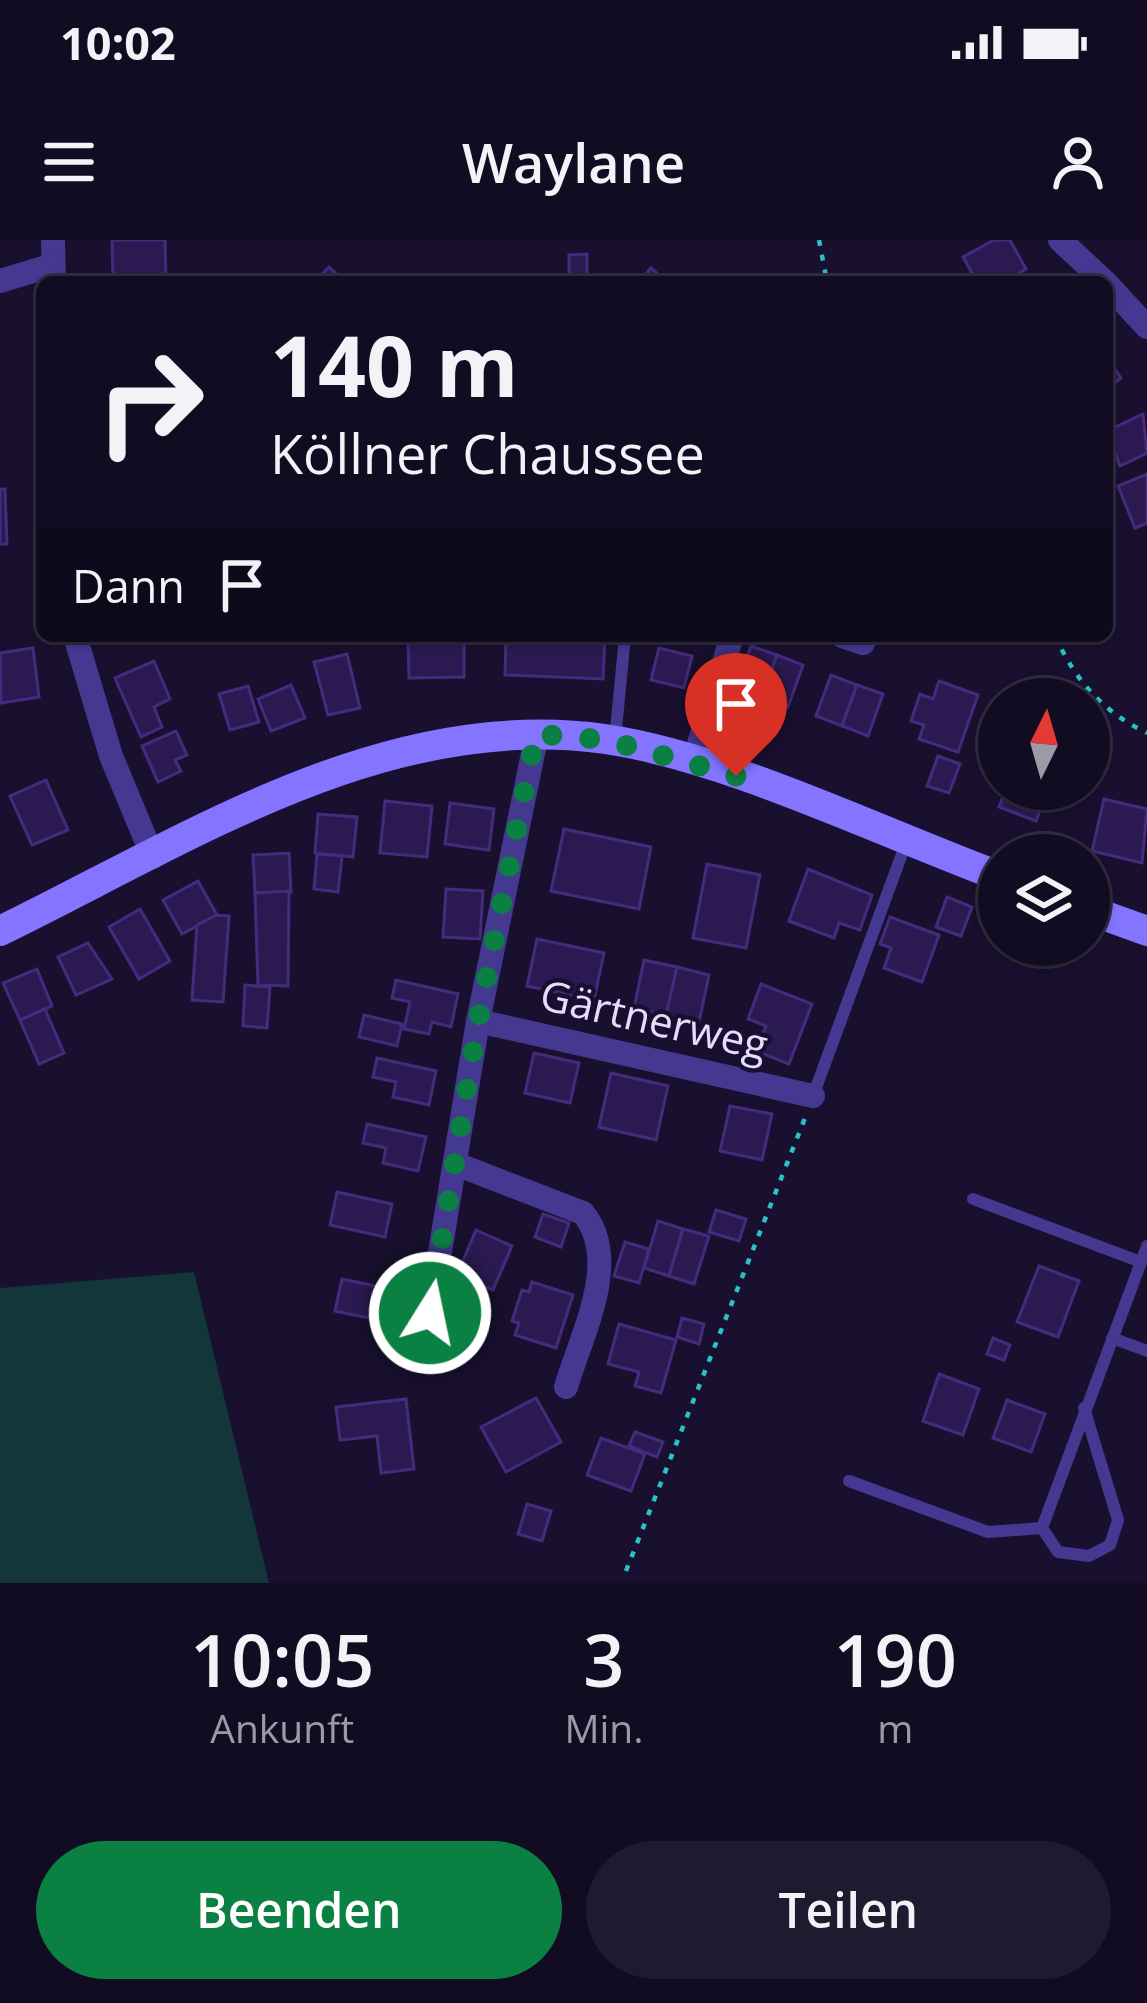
<!DOCTYPE html>
<html lang="de">
<meta charset="utf-8">
<style>
body{margin:0;font-family:"Open Sans",sans-serif;background:#1f1a2f;color:#f1f3f6;height:100vh;display:flex;flex-direction:column;font-size:45px;white-space:nowrap}
*{box-sizing:border-box;margin:0}
p{font-size:39px;color:#9c9ba5}
.icon{flex:none;width:66px;height:66px;fill:none;stroke:currentColor;stroke-width:2;stroke-linecap:round;stroke-linejoin:round}
.map{position:relative;height:1343px;overflow:hidden}
.details{display:flex;flex-direction:column;background:#120c22;flex:1}
.details>*{flex:none}
.top-card{position:absolute;left:36px;top:36px;width:1077px;height:366px;border-radius:18px;box-shadow:0 3px 9px #0004,0 0 0 3px #312c40;background:#120c22;color:#f1f3f6;overflow:hidden}
.needle{width:78px;rotate:5deg}
.fabs{position:absolute;left:978px;top:438px;display:grid;gap:24px}
.fabs a{display:grid;place-items:center;width:132px;height:132px;border-radius:50%;background:#120c22;box-shadow:0 3px 9px #0004,0 0 0 3px #312c40;font-size:60px}
.pin{position:absolute;display:grid;place-items:center;width:102px;height:102px;color:#fff;margin:-123px -51px;border-radius:50% 50% 50% 0;rotate:-45deg;box-shadow:0 0 12px #0007}
.pin .icon{rotate:45deg}
.me{position:absolute;width:132px;margin:-66px;rotate:10deg;stroke-linejoin:round;filter:drop-shadow(0 0 9px #0008)}
.turn{display:flex;align-items:center;gap:42px;height:252px;padding:0 36px;font-size:54px}
.turn .icon{width:156px;height:156px;stroke-width:2.5}
.turn b{display:block;font-size:84px;line-height:102px}
.then{display:flex;align-items:center;height:114px;padding:0 36px;background:#0003;gap:24px;font-size:45px}
.eta{display:flex;justify-content:space-evenly;align-items:center;height:204px;text-align:center}
.eta b{font-size:72px;font-weight:600;line-height:84px}
.primary-button{display:flex;gap:24px;margin-top:auto;padding:24px 36px}
.primary-button a{flex:1;height:138px;border-radius:72px;background:#0b8043;color:#fff;font-size:48px;font-weight:600;line-height:138px;text-align:center}
.primary-button a+a{background:#1f1a2f;color:#f1f3f6}
.status{display:flex;justify-content:space-between;align-items:center;height:84px;padding:0 60px;background:#120c22;direction:ltr}
.status svg{height:33px;fill:currentColor}
header{display:flex;justify-content:space-between;align-items:center;height:156px;padding:0 36px;background:#120c22;font-size:54px;font-weight:600}
.map>svg:first-child{display:block}
</style>
<div class="status"><b>10:02</b><svg viewBox="0 0 49 12"><path d="M0 12V9h3v3zM5 12V6h3v6zM10 12V3h3v9zM15 12V0h3v12zM26 1h20v11H26zM47 4h2v5h-2z"/></svg></div>
<header><svg class="icon" aria-label="menu" viewBox="0 0 24 24"><path d="M4 6h16M4 12h16M4 18h16"/></svg>Waylane<svg class="icon" aria-label="person" viewBox="0 0 24 24"><circle cx="12" cy="8" r="4"/><path d="M4 21q1-7 8-7t8 7"/></svg></header>
<div class="map">
<svg width="1147" height="1343" viewBox="0 0 1147 1343">
<rect width="100%" height="100%" fill="#18102e"/>
<polygon fill="#123639" points="194,1032 269,1343 0,1343 0,1048"/>
<g fill="#2b1a51" stroke="#442b7e" stroke-width="3">
<polygon points="112,0 165,0 166,42 113,42"/>
<polygon points="994,0 1010,0 1026,29 1004,42 977,42 963,17"/>
<polygon points="587,14 587,40 569,40 569,15"/>
<polygon points="329,27 345,42 314,42"/>
<polygon points="651,28 667,42 638,42"/>
<polygon points="1107,117 1121,138 1107,148"/>
<polygon points="1143,174 1147,213 1120,226 1107,191"/>
<polygon points="1147,234 1147,283 1135,288 1118,246"/>
<polygon points="0,249 5,249 7,304 0,304"/>
<polygon points="408,396 464,396 464,437 409,438"/>
<polygon points="506,396 605,396 603,439 505,435"/>
<polygon points="751,406 777,415 762,457 736,447"/>
<polygon points="33,408 39,457 1,463 0,413"/>
<polygon points="659,408 692,416 684,448 651,440"/>
<polygon points="347,414 360,468 328,475 314,422"/>
<polygon points="777,415 803,425 788,467 762,457"/>
<polygon points="154,421 170,459 154,467 162,487 141,497 115,438"/>
<polygon points="831,435 857,445 842,486 816,476"/>
<polygon points="939,441 978,455 958,512 919,499 924,485 911,481 920,454 933,459"/>
<polygon points="291,445 305,478 271,491 258,459"/>
<polygon points="857,445 883,454 868,496 842,486"/>
<polygon points="248,446 259,482 230,490 219,454"/>
<polygon points="176,491 187,515 175,520 181,531 158,542 142,506"/>
<polygon points="938,516 960,524 949,553 927,546"/>
<polygon points="46,540 68,590 32,605 10,556"/>
<polygon points="1006,549 1048,549 1036,581 999,567"/>
<polygon points="1104,559 1147,569 1142,623 1092,611"/>
<polygon points="385,561 432,566 427,617 380,613"/>
<polygon points="450,563 494,569 489,610 445,604"/>
<polygon points="318,574 357,577 353,617 315,613"/>
<polygon points="564,589 651,607 639,669 551,651"/>
<polygon points="289,613 291,652 255,653 253,615"/>
<polygon points="317,614 342,616 338,652 314,649"/>
<polygon points="707,624 760,635 746,708 693,698"/>
<polygon points="808,629 872,655 860,690 839,683 834,698 789,681"/>
<polygon points="198,641 217,675 182,694 163,660"/>
<polygon points="446,649 483,651 480,699 443,697"/>
<polygon points="289,651 288,746 258,745 255,653"/>
<polygon points="947,657 972,667 961,696 936,687"/>
<polygon points="140,669 170,721 139,739 109,687"/>
<polygon points="217,675 229,676 223,762 192,760 197,685"/>
<polygon points="890,677 939,695 922,742 884,728 891,708 880,704"/>
<polygon points="537,699 604,713 594,760 527,746"/>
<polygon points="88,703 112,739 76,755 58,717"/>
<polygon points="644,720 677,727 666,775 634,768"/>
<polygon points="677,727 709,735 699,782 666,775"/>
<polygon points="37,729 52,766 20,780 3,743"/>
<polygon points="396,740 458,754 451,787 432,782 429,794 404,789 410,762 392,758"/>
<polygon points="761,744 812,764 789,824 756,811 766,786 748,779"/>
<polygon points="245,745 270,747 267,788 243,786"/>
<polygon points="45,769 64,813 39,824 20,780"/>
<polygon points="364,775 402,784 397,806 359,797"/>
<polygon points="534,813 579,823 570,863 525,853"/>
<polygon points="377,818 436,831 429,865 393,857 396,842 373,837"/>
<polygon points="611,833 668,846 656,900 599,887"/>
<polygon points="730,866 772,874 762,920 720,911"/>
<polygon points="367,884 426,897 418,931 383,923 386,908 363,903"/>
<polygon points="337,952 392,964 385,997 330,985"/>
<polygon points="716,970 746,979 739,1001 709,992"/>
<polygon points="543,974 569,983 561,1007 535,997"/>
<polygon points="658,981 683,989 669,1036 644,1028"/>
<polygon points="683,989 709,996 694,1044 669,1036"/>
<polygon points="476,990 512,1006 493,1050 457,1035"/>
<polygon points="625,1002 649,1009 639,1043 614,1036"/>
<polygon points="1039,1026 1079,1041 1058,1097 1017,1082"/>
<polygon points="342,1039 395,1050 388,1082 335,1071"/>
<polygon points="532,1042 573,1055 556,1108 515,1095 519,1083 512,1081 522,1050 529,1052"/>
<polygon points="682,1078 704,1084 699,1104 677,1097"/>
<polygon points="619,1084 676,1100 661,1153 635,1146 639,1132 608,1124"/>
<polygon points="993,1098 1010,1105 1004,1120 987,1114"/>
<polygon points="939,1134 979,1149 963,1195 923,1181"/>
<polygon points="536,1158 561,1202 506,1232 481,1187"/>
<polygon points="406,1159 414,1229 381,1233 377,1196 340,1200 336,1167"/>
<polygon points="1007,1160 1045,1174 1031,1212 993,1198"/>
<polygon points="635,1192 663,1202 657,1217 629,1206"/>
<polygon points="601,1198 645,1214 631,1251 587,1235"/>
<polygon points="527,1264 551,1271 542,1301 518,1294"/>
</g>
<g fill="none" stroke-linecap="round" stroke-linejoin="round">
<g stroke="#28c2c8" stroke-width="4.5" stroke-dasharray="6 9" stroke-linecap="butt">
<polyline points="819,0 827,42"/>
<path d="M1055,396C1076,441 1102,471 1147,493"/>
<polyline points="626,1331 805,878"/>
</g>
<g stroke="#443890" stroke-width="12">
<polyline points="615,500 625,396"/>
<polyline points="813,856 906,603"/>
<polyline points="973,959 1141,1022"/>
<polyline points="1112,1098 1147,1111"/>
<polyline points="1084,1168 1118,1280 1110,1305 1089,1316 1058,1312 1042,1288 1147,1006"/>
<polyline points="849,1241 988,1292 1042,1288"/>
</g>
<g stroke="#443890" stroke-width="24">
<polyline points="53,0 54,40"/>
<polyline points="1060,0 1105,42"/>
<polyline points="0,41 53,25"/>
<polyline points="1107,44 1147,87"/>
<polyline points="75,396 111,516 153,617"/>
<polyline points="842,396 863,403"/>
<polyline points="694,520 732,396"/>
<polyline points="478,781 813,856"/>
<path d="M456,924L583,973C622,1020 581,1095 566,1147"/>
<polyline points="430,1073 478,781 537,494"/>
</g>
<g stroke="#8574ff" stroke-width="30">
<polyline points="1089,670 1147,691"/>
<path d="M0,691C187,600 386,468 605,499C728,517 880,592 999,636"/>
</g>
</g>
<g fill="none" stroke-linecap="round" stroke-linejoin="round">
<polyline stroke="#0b8043" stroke-width="21" stroke-dasharray="0 37.8" points="430,1073 478,781 536,494 607,500 736,536"/>
</g>
<g text-anchor="middle" stroke-width="9" stroke-linejoin="round" paint-order="stroke">
<g font-size="42" fill="#e4ddff" stroke="#18102e">
<text transform="translate(654 780) rotate(13)" y="15">Gärtnerweg</text>
</g>
</g>
</svg>
<div class="fabs">
<a><svg class="needle" viewBox="-14 -14 28 28"><path d="M0-13l5 13h-10z" fill="#e53935"/><path d="M0 13l5-13h-10z" fill="#9c9ba5"/></svg></a>
<a><svg class="icon" aria-label="layers" viewBox="0 0 24 24"><path d="M12 4l9 5-9 5-9-5zM3 14l9 5 9-5"/></svg></a>
</div>
<div class="pin" style="left:736px;top:536px;background:#d93025"><svg class="icon" aria-label="arrive" viewBox="0 0 24 24"><path d="M6 21V4h12l-3 4 3 4H6"/></svg></div>
<svg class="me" style="left:430px;top:1073px" viewBox="-20 -20 40 40"><circle r="17" fill="#0b8043" stroke="#fff" stroke-width="3"/><path d="M0-11L8 9 0 5-8 9z" fill="#fff"/></svg>
<div class="top-card">
<div class="turn"><svg class="icon" aria-label="right" viewBox="0 0 24 24"><path d="M7 20v-9h11M14 6l5 5-5 5"/></svg><div><b>140 m</b>Köllner Chaussee</div></div>
<div class="then">Dann<svg class="icon" aria-label="arrive" viewBox="0 0 24 24"><path d="M6 21V4h12l-3 4 3 4H6"/></svg></div>
</div>
</div>
<section class="details">
<div class="eta">
<div><b>10:05</b><p>Ankunft</p></div>
<div><b>3</b><p>Min.</p></div>
<div><b>190</b><p>m</p></div>
</div>
<div class="primary-button"><a>Beenden</a><a>Teilen</a></div>
</section>
